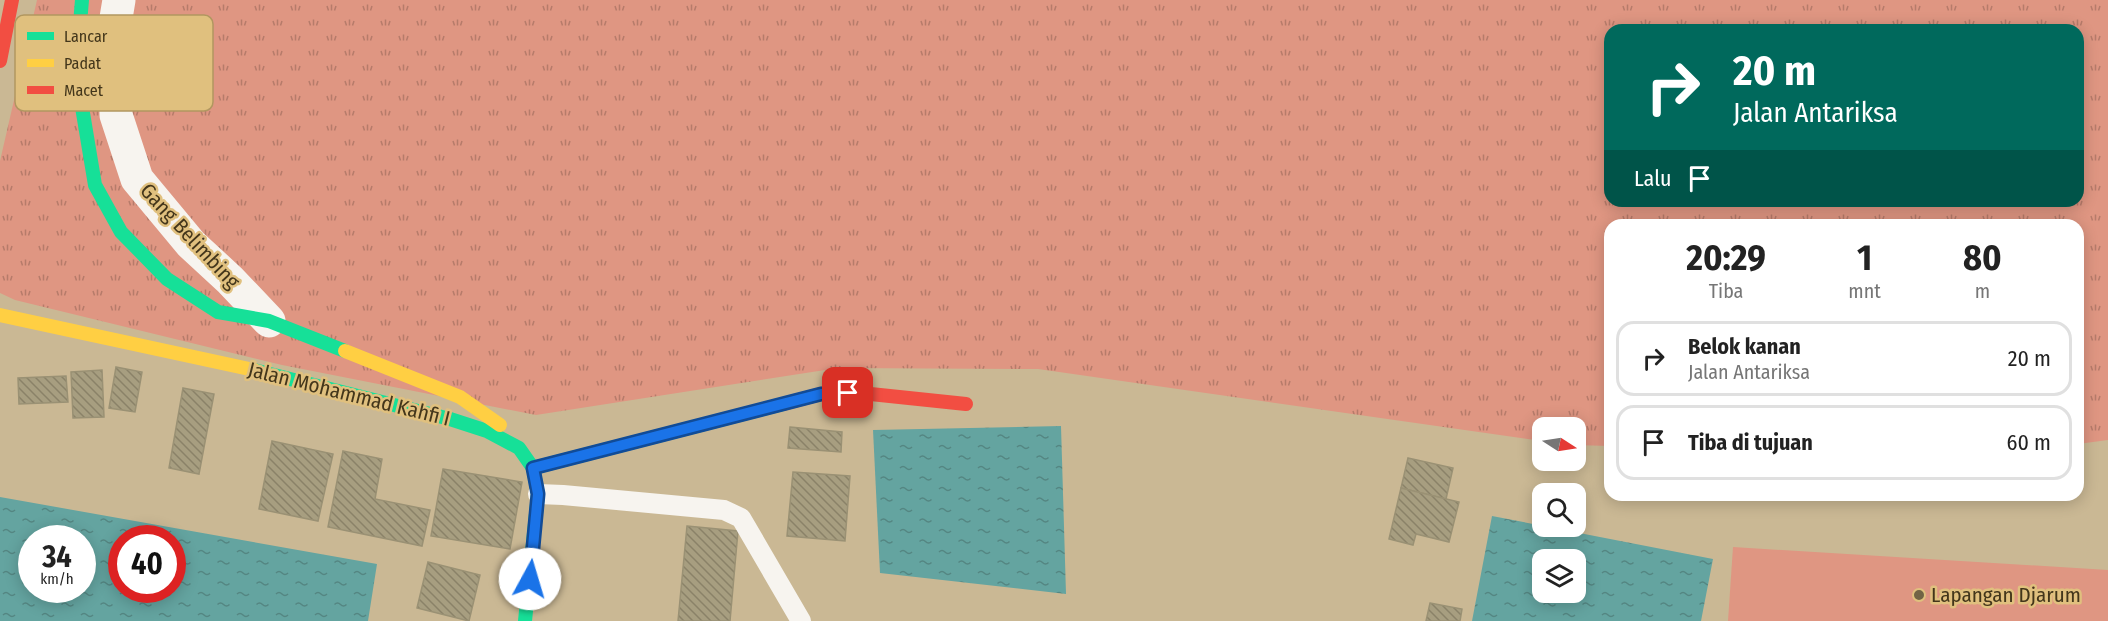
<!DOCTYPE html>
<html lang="id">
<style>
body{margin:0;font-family:"Fira Sans Condensed",sans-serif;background:#f6f6f6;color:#222;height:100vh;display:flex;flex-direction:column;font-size:22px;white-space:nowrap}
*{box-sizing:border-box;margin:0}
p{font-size:20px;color:#767676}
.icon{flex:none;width:33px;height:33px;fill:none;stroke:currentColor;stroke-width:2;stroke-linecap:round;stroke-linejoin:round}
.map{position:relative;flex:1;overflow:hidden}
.sheet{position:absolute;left:1604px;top:219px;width:480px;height:282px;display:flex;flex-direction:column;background:#fff;border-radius:18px;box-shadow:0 3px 15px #0003}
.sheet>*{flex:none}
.guide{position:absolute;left:1604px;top:24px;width:480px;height:183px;border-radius:18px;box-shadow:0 3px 15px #0003;background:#00695c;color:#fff;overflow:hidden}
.needle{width:39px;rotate:102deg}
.fabs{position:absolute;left:1532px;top:417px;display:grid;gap:12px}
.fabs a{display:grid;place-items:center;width:54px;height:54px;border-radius:12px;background:#fff;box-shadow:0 3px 15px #0003;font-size:30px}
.speed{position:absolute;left:18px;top:525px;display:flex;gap:12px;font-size:30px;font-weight:700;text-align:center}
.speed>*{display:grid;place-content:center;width:78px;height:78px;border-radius:50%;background:#fff;box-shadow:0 3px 15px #0003;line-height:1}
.speed small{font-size:15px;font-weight:400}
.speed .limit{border:9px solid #d22;background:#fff;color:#111}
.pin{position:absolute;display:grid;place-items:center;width:51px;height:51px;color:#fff;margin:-26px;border-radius:12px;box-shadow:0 3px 9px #0006}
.me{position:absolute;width:66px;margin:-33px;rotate:6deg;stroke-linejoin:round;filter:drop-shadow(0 0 4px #0008)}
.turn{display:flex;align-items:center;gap:21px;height:126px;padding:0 30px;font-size:27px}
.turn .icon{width:78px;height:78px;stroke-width:2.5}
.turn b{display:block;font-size:42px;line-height:51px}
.then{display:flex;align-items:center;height:57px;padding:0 30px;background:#0003;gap:12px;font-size:22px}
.eta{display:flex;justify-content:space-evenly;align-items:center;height:102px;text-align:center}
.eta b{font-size:36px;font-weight:700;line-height:42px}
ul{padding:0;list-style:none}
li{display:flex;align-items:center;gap:18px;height:75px;margin:0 12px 9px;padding:0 18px;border:3px solid #e0e0e0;border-radius:18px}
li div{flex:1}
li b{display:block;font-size:22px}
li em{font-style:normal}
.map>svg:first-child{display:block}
</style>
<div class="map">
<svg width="2108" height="621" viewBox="0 0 2108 621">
<defs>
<pattern id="grass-tufts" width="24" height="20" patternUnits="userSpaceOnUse" patternTransform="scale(1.5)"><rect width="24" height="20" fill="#df9682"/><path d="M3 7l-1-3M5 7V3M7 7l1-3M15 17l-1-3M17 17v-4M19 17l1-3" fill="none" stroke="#b67b6a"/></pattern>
<pattern id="water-ripples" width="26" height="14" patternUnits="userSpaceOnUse" patternTransform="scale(1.5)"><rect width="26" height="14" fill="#64a4a0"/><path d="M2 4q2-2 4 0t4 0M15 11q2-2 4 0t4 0" fill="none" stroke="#548682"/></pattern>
<pattern id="building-back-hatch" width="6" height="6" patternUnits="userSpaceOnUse" patternTransform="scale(1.5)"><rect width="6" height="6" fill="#a79e80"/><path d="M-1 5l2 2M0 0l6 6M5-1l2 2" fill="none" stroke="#8a8268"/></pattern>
</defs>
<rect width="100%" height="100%" fill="#cab894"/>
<path fill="url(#grass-tufts)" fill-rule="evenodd" d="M37,0H2108V440L2078,444V225H1610L1609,446L1575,445V428H1542V441L1038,369L838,368L536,415L282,365L15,300L0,293V161ZM1610,30H2078V201H1610Z"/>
<polygon fill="#df9682" points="1733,547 2108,570 2108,621 1728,621"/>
<g fill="url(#water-ripples)" fill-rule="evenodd">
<polygon points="1061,426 1066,594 880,573 873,430"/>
<path d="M0,497L377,564L368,621H0ZM32,538H82V590H32ZM122,538H172V590H122Z"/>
<path d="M1492,516L1713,559L1701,621H1472ZM1542,560H1575V592H1542Z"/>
</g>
<g fill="url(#building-back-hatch)" stroke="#9a9174" stroke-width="1.5">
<polygon points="116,367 142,372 135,412 109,408"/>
<polygon points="102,370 104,417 73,418 71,372"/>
<polygon points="66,376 68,402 19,404 18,378"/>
<polygon points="183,388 214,394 199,474 169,468"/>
<polygon points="790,427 842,432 841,452 788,448"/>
<polygon points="272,441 333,454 318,521 259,509"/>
<polygon points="343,451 382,459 375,499 430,510 422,546 328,527"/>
<polygon points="1408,458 1453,468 1446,499 1401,488"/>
<polygon points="443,469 522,482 510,549 431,536"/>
<polygon points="793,472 850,476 845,541 787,536"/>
<polygon points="1401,488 1459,502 1449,542 1416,534 1413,545 1389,539"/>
<polygon points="687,526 738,531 730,621 678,621"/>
<polygon points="428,562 480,575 469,621 417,608"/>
<polygon points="1430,603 1462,609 1460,621 1426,621"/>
</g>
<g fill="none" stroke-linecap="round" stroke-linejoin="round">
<polyline stroke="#f7f4ef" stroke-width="20" points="538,494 563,495 724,510 741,518 801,621"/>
<polyline stroke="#f7f4ef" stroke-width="33" points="119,0 114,30 116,115 137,179 191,244 230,280 269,321"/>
<g stroke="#16e098" stroke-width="14">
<polyline points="82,0 76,71 95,185 121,232 167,279 218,312 269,321 345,351"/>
<polyline points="254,370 450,419 487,431 519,448 533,468 538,494 525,621"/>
<polyline points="533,468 783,404"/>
</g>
<g stroke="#ffcf43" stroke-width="14">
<polyline points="0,315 254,370"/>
<polyline points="345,351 460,397 500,425"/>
</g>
<g stroke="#f24e42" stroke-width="14">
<polyline points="0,61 12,0"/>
<polyline points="783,404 821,394 861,393 966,404"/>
</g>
</g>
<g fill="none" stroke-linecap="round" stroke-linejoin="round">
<g stroke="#114b97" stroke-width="15">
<polyline id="route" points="530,579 538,494 533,468 821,394 848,393"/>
</g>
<use href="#route" stroke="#1a73e8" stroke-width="10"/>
</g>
<circle fill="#726445" stroke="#e0c07e" stroke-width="2" cx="1919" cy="595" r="6"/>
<g text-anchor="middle" stroke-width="5" stroke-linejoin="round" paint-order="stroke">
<g font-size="21" fill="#43361b" stroke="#e0c07e">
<text transform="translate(190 236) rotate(47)" y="7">Gang Belimbing</text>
<text transform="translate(349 394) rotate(14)" y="7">Jalan Mohammad Kahfi I</text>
</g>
<g font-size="21" fill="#43361b" stroke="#e0c07e" text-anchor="start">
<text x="1931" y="602">Lapangan Djarum</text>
</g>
</g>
<rect x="15" y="15" width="198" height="96" rx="9" fill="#e0c07e" stroke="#b19760" stroke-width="1.5"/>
<rect x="27" y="32" width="27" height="8" fill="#16e098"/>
<rect x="27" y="59" width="27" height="8" fill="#ffcf43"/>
<rect x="27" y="86" width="27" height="8" fill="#f24e42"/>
<g font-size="16" fill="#43361b">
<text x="64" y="42">Lancar</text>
<text x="64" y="69">Padat</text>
<text x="64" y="96">Macet</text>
</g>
</svg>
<div class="fabs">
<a><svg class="needle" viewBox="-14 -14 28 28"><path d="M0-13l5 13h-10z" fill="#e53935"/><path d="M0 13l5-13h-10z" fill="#767676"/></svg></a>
<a><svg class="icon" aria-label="search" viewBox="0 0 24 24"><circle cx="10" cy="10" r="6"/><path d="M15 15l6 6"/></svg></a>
<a><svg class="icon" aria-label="layers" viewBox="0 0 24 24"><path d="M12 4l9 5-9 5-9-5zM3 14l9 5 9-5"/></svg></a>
</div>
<div class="speed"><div>34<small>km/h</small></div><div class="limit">40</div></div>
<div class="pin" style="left:848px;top:393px;background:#d93025"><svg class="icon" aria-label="arrive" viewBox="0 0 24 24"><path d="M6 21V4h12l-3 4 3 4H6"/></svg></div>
<svg class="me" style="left:530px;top:579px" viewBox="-20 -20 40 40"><circle r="19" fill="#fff"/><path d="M0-13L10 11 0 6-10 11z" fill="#1a73e8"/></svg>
<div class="guide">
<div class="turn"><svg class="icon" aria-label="right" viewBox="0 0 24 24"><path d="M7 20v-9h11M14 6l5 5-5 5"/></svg><div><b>20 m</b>Jalan Antariksa</div></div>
<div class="then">Lalu<svg class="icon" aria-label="arrive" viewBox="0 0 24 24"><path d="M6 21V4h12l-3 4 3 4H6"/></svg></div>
</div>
<section class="sheet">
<div class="eta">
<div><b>20:29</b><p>Tiba</p></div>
<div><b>1</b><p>mnt</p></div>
<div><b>80</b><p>m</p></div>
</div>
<ul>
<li><svg class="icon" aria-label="right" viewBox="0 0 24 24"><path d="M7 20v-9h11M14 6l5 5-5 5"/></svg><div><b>Belok kanan</b><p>Jalan Antariksa</p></div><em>20 m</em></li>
<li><svg class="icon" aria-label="arrive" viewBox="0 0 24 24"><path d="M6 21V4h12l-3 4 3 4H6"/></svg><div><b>Tiba di tujuan</b></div><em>60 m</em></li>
</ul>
</section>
</div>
